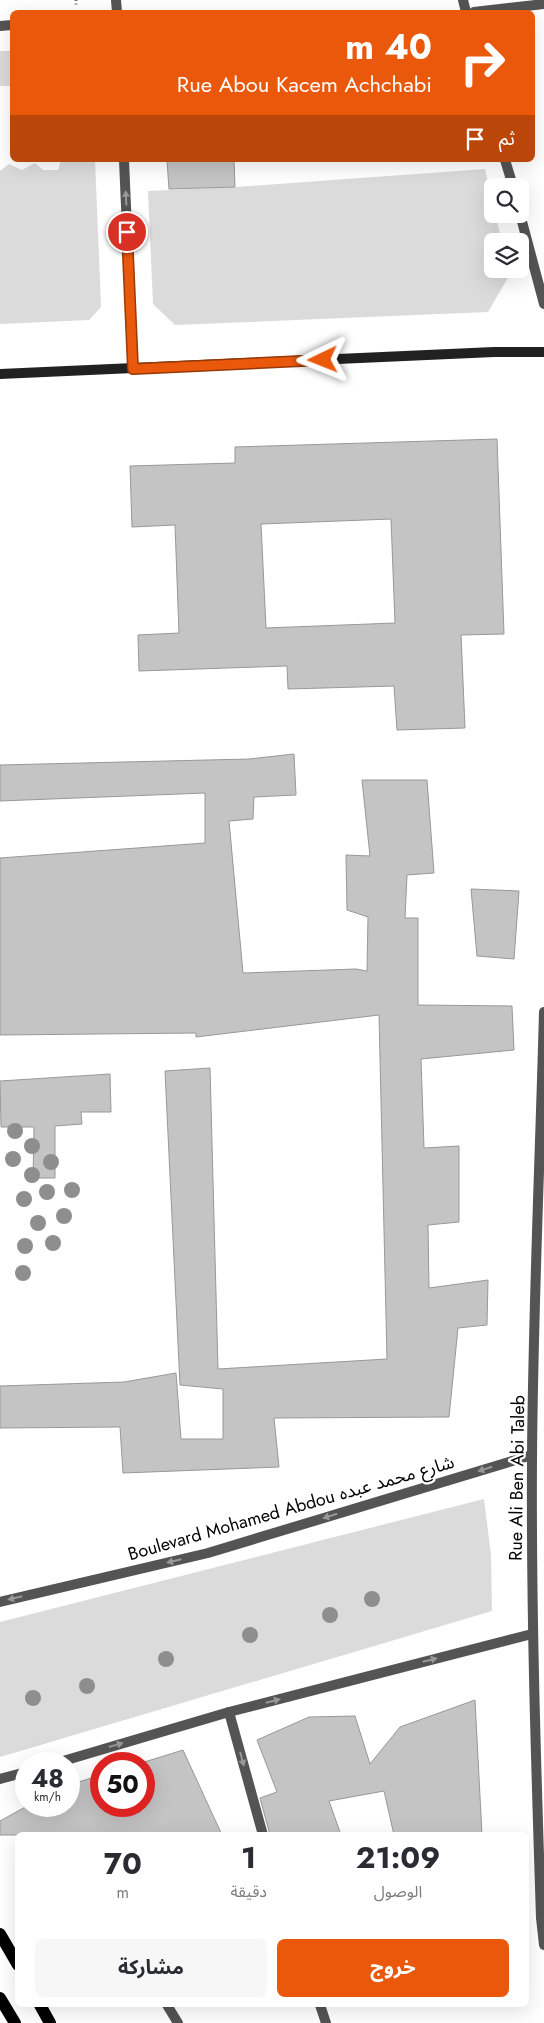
<!DOCTYPE html>
<html lang="ar">
<meta charset="utf-8">
<style>
body{margin:0;font-family:Jost,"Noto Sans Arabic",sans-serif;background:#f7f7f7;color:#2b2b33;direction:rtl;height:100vh;display:flex;flex-direction:column;font-size:19px;white-space:nowrap}
*{box-sizing:border-box;margin:0}
p{font-size:16px;color:#7c7c81}
.icon{flex:none;width:28px;height:28px;fill:none;stroke:currentColor;stroke-width:2;stroke-linecap:round;stroke-linejoin:round}
.map{position:relative;flex:1;overflow:hidden;direction:ltr}
.side{position:absolute;left:15px;top:1832px;width:514px;height:175px;display:flex;flex-direction:column;background:#fff;border-radius:8px;box-shadow:0 5px 20px #0002;direction:rtl}
.side>*{flex:none}
.guide{position:absolute;left:10px;top:10px;width:525px;height:152px;border-radius:8px;box-shadow:0 5px 20px #0002;direction:rtl;background:#ea580c;color:#fff;overflow:hidden}
.fabs{position:absolute;left:484px;top:178px;display:grid;gap:10px}
.fabs a{display:grid;place-items:center;width:45px;height:45px;border-radius:8px;background:#fff;box-shadow:0 5px 20px #0002;font-size:25px}
.speed{position:absolute;left:15px;top:1752px;display:flex;gap:10px;font-size:25px;font-weight:700;text-align:center}
.speed>*{display:grid;place-content:center;width:65px;height:65px;border-radius:50%;background:#fff;box-shadow:0 5px 20px #0002;line-height:1}
.speed small{font-size:12px;font-weight:400}
.speed .limit{border:8px solid #d22;background:#fff;color:#111}
.pin{position:absolute;display:grid;place-items:center;width:42px;height:42px;color:#fff;margin:-21px;border:2px solid #fff;border-radius:50%;box-shadow:0 1px 5px #0007}
.me{position:absolute;width:55px;margin:-28px;rotate:268deg;stroke-linejoin:round;filter:drop-shadow(0 0 4px #0008)}
.turn{display:flex;align-items:center;gap:18px;height:105px;padding:0 20px;font-size:22px}
.turn .icon{width:65px;height:65px;stroke-width:2.5}
.turn b{display:block;font-size:35px;line-height:42px}
.then{display:flex;align-items:center;height:48px;padding:0 20px;background:#0003;gap:10px;font-size:19px}
.eta{display:flex;justify-content:space-evenly;align-items:center;height:85px;text-align:center}
.eta b{font-size:30px;font-weight:700;line-height:35px}
.action{display:flex;gap:10px;margin-top:auto;padding:10px 20px}
.action a{flex:1;height:58px;border-radius:8px;background:#ea580c;color:#fff;font-size:20px;font-weight:700;line-height:58px;text-align:center}
.action a+a{background:#f7f7f7;color:#2b2b33}
.map>svg:first-child{display:block}
</style>
<div class="map">
<svg width="544" height="2023" viewBox="0 0 544 2023">
<rect width="100%" height="100%" fill="#fff"/>
<g fill="#dbdbdb">
<rect x="0" y="51" width="12" height="35"/>
<polygon points="61,160 95,160 101,307 89,320 0,324 0,171 9,164 22,170 35,163 43,170 58,170"/>
<polygon points="485,169 492,201 492,214 495,214 502,241 492,241 492,269 508,269 509,276 488,312 175,325 153,304 148,191 235,187"/>
<polygon points="484,1499 491,1555 492,1611 0,1757 0,1622"/>
</g>
<g fill="#c4c4c4" stroke="#989898" fill-rule="evenodd">
<polygon points="167,160 234,160 235,187 169,189"/>
<path d="M497,439L504,634L461,635L465,728L397,730L394,686L288,689L287,666L139,671L138,635L179,633L175,525L132,527L130,466L235,463V447ZM391,519L395,623L266,628L261,524Z"/>
<polygon points="294,754 296,795 254,797 253,819 229,821 243,973 356,969 367,971 368,917 347,910 346,855 370,856 362,780 427,780 434,873 407,875 405,918 418,918 418,1005 512,1006 514,1050 421,1059 424,1148 459,1146 459,1222 428,1225 429,1288 488,1280 487,1325 458,1328 449,1417 274,1418 279,1467 123,1473 120,1427 0,1428 0,1386 124,1382 176,1373 181,1439 223,1439 223,1389 180,1385 165,1071 210,1068 218,1369 387,1359 379,1015 196,1037 196,1033 0,1035 0,858 205,843 205,793 0,801 0,765 249,759"/>
<polygon points="471,889 519,891 514,959 477,956"/>
<polygon points="110,1074 111,1112 81,1112 82,1124 55,1126 55,1178 33,1178 34,1127 1,1127 0,1081"/>
<polygon points="475,1700 482,1835 394,1835 384,1791 329,1801 341,1835 270,1835 260,1798 277,1792 257,1740 309,1717 355,1716 370,1764 400,1727"/>
<polygon points="183,1750 222,1835 0,1835 0,1821 27,1806 69,1806 69,1785 101,1775 101,1806 144,1806 144,1764 138,1764"/>
</g>
<g fill="none" stroke-linecap="round" stroke-linejoin="round">
<polyline stroke="#767676" stroke-width="3" stroke-dasharray="1 2.5" stroke-linecap="butt" points="76,0 76,7"/>
<polyline stroke="#545454" stroke-width="10" points="167,2005 178,2023"/>
<g stroke="#545454" stroke-width="10">
<polyline points="116,0 117,12"/>
<polyline points="463,0 466,12"/>
<polyline points="474,12 544,4"/>
<polyline points="0,26 12,25"/>
<polyline points="124,160 133,369"/>
<polyline points="505,160 513,186"/>
<polyline points="520,214 544,304"/>
<path d="M544,1012C540,1161 533,1310 532,1458C531,1611 536,1764 541,1918L544,1945"/>
<polyline points="0,1602 208,1553 532,1455"/>
<polyline points="229,1712 263,1835"/>
<polyline points="53,1764 229,1712 532,1634"/>
<polyline points="0,1779 26,1772"/>
<polyline points="320,2005 326,2023"/>
</g>
<polyline stroke="#212121" stroke-width="10" points="0,374 494,352 544,352"/>
<g stroke="#000" stroke-width="12">
<polyline points="0,1934 18,1965"/>
<polyline points="0,1998 15,2023"/>
<polyline points="40,2005 50,2023"/>
</g>
</g>
<g fill="#8e8e8e">
<circle cx="15" cy="1131" r="8"/>
<circle cx="32" cy="1146" r="8"/>
<circle cx="13" cy="1159" r="8"/>
<circle cx="51" cy="1162" r="8"/>
<circle cx="32" cy="1175" r="8"/>
<circle cx="72" cy="1190" r="8"/>
<circle cx="47" cy="1192" r="8"/>
<circle cx="24" cy="1199" r="8"/>
<circle cx="64" cy="1216" r="8"/>
<circle cx="38" cy="1223" r="8"/>
<circle cx="53" cy="1243" r="8"/>
<circle cx="25" cy="1246" r="8"/>
<circle cx="23" cy="1273" r="8"/>
<circle cx="372" cy="1599" r="8"/>
<circle cx="330" cy="1615" r="8"/>
<circle cx="250" cy="1635" r="8"/>
<circle cx="166" cy="1659" r="8"/>
<circle cx="87" cy="1686" r="8"/>
<circle cx="33" cy="1698" r="8"/>
</g>
<defs><path id="oneway-solid" d="M-6-.8H1V-3.2L6.5 0L1 3.2V.8H-6Z" transform="scale(1.25)"/></defs>
<g fill="#989898">
<use href="#oneway-solid" transform="translate(126 198) rotate(-93)"/>
<use href="#oneway-solid" transform="translate(485 1469) rotate(163)"/>
<use href="#oneway-solid" transform="translate(330 1516) rotate(163)"/>
<use href="#oneway-solid" transform="translate(174 1561) rotate(167)"/>
<use href="#oneway-solid" transform="translate(15 1598) rotate(167)"/>
<use href="#oneway-solid" transform="translate(430 1660) rotate(-14)"/>
<use href="#oneway-solid" transform="translate(273 1701) rotate(-14)"/>
<use href="#oneway-solid" transform="translate(116 1745) rotate(-16)"/>
<use href="#oneway-solid" transform="translate(242 1759) rotate(75)"/>
</g>
<g fill="none" stroke-linecap="round" stroke-linejoin="round">
<g stroke="#983908" stroke-width="12">
<polyline id="route" points="127,232 133,369 323,360"/>
</g>
<use href="#route" stroke="#ea580c" stroke-width="9"/>
</g>
<g text-anchor="middle" stroke-width="4.5" stroke-linejoin="round" paint-order="stroke">
<g font-size="18" fill="#000" stroke="#fff">
<text transform="translate(517 1478) rotate(-89)" y="6">Rue Ali Ben Abi Taleb</text>
<text transform="translate(291 1508) rotate(-16)" y="6">Boulevard Mohamed Abdou شارع محمد عبده</text>
</g>
</g>
</svg>
<div class="fabs">
<a><svg class="icon" aria-label="search" viewBox="0 0 24 24"><circle cx="10" cy="10" r="6"/><path d="M15 15l6 6"/></svg></a>
<a><svg class="icon" aria-label="layers" viewBox="0 0 24 24"><path d="M12 4l9 5-9 5-9-5zM3 14l9 5 9-5"/></svg></a>
</div>
<div class="speed"><div>48<small>km/h</small></div><div class="limit">50</div></div>
<div class="pin" style="left:127px;top:232px;background:#d93025"><svg class="icon" aria-label="arrive" viewBox="0 0 24 24"><path d="M6 21V4h12l-3 4 3 4H6"/></svg></div>
<svg class="me" style="left:323px;top:360px" viewBox="-20 -20 40 40"><path d="M0-17L14 15 0 8-14 15z" fill="#ea580c" stroke="#fff" stroke-width="4"/></svg>
<div class="guide">
<div class="turn"><svg class="icon" aria-label="right" viewBox="0 0 24 24"><path d="M7 20v-9h11M14 6l5 5-5 5"/></svg><div><b>40 m</b>Rue Abou Kacem Achchabi</div></div>
<div class="then">ثم<svg class="icon" aria-label="arrive" viewBox="0 0 24 24"><path d="M6 21V4h12l-3 4 3 4H6"/></svg></div>
</div>
<section class="side">
<div class="eta">
<div><b>21:09</b><p>الوصول</p></div>
<div><b>1</b><p>دقيقة</p></div>
<div><b>70</b><p>m</p></div>
</div>
<div class="action"><a>خروج</a><a>مشاركة</a></div>
</section>
</div>
